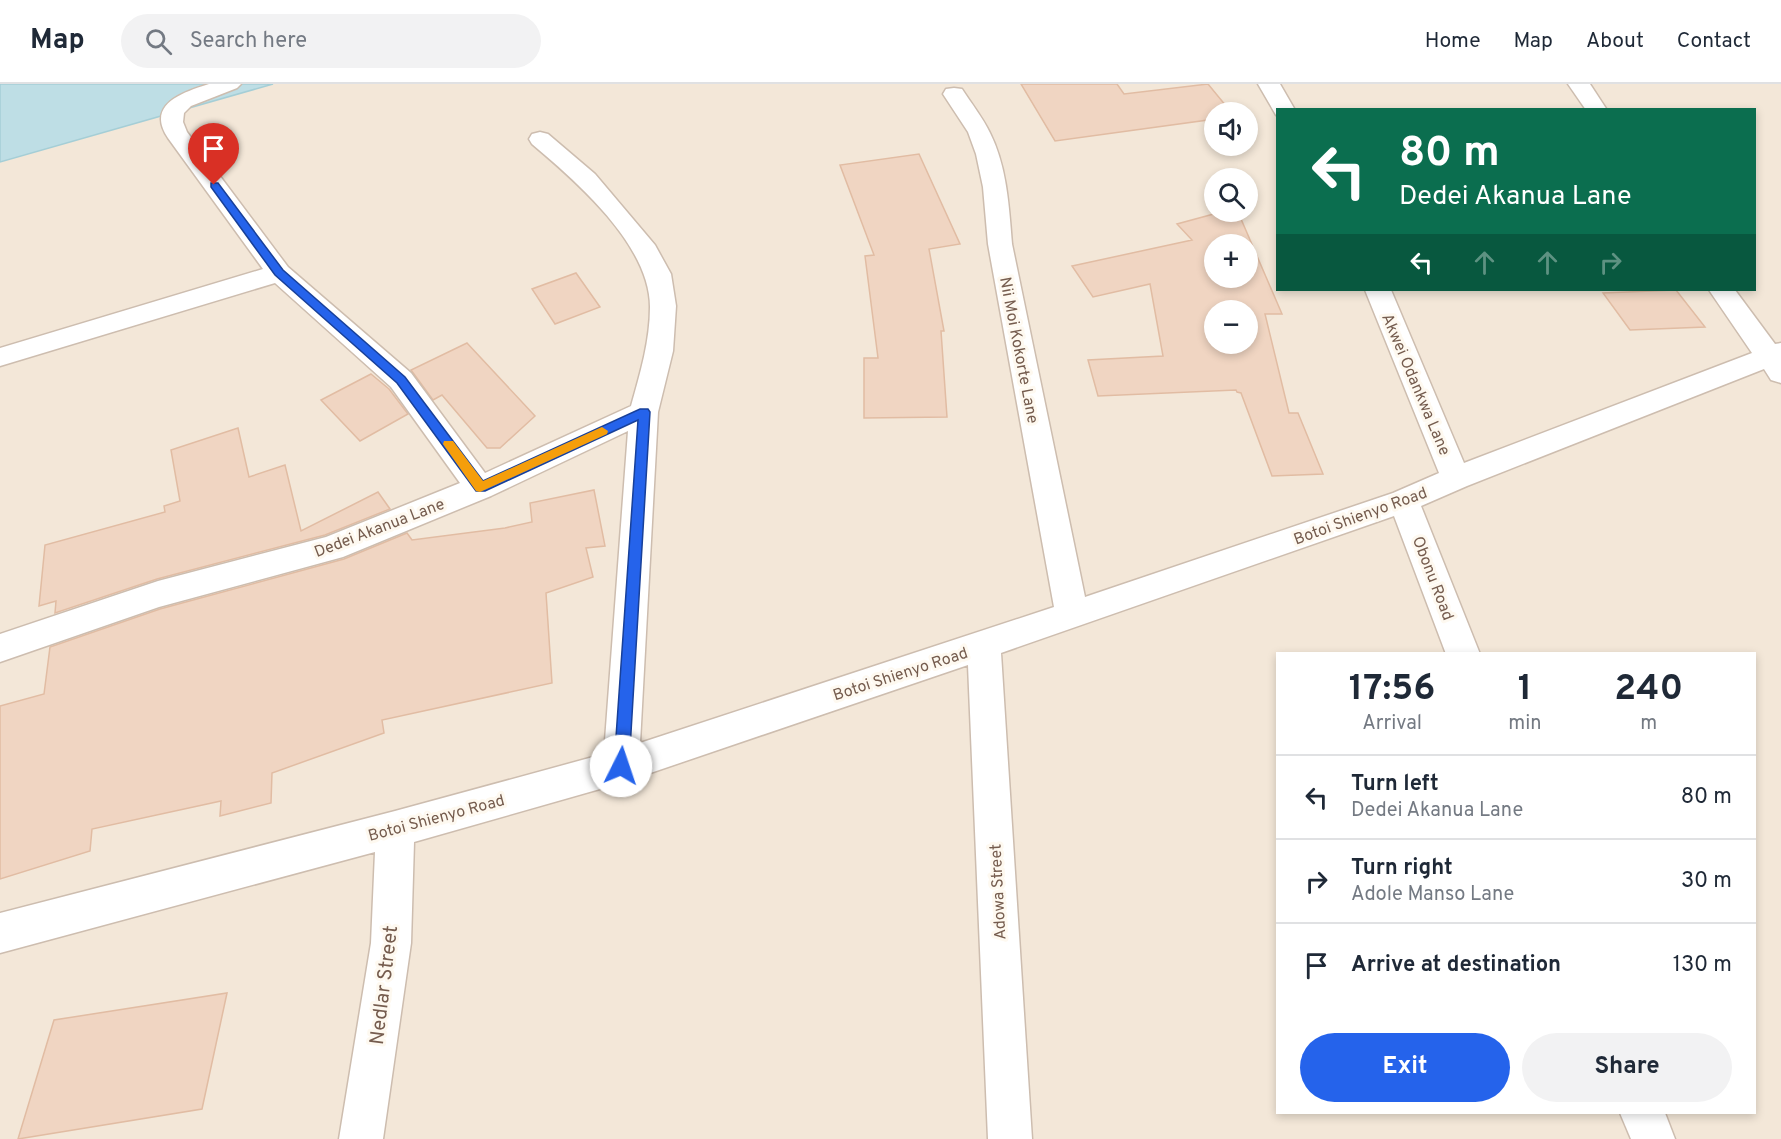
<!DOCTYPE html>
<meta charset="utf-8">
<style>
body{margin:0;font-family:Overpass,sans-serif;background:#f2f2f3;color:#1f2937;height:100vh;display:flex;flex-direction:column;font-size:22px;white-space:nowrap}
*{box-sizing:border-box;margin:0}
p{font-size:20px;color:#747a83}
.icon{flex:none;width:33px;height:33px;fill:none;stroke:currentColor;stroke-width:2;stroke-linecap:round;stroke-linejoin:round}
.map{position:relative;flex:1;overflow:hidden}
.details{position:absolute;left:1276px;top:568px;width:480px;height:462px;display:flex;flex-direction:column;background:#fff;border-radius:0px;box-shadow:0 3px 9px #0003}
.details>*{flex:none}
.banner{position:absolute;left:1276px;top:24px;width:480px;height:183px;border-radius:0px;box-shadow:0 3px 9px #0003;background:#0b6e4f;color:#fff;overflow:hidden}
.tools{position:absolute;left:1204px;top:18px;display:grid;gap:12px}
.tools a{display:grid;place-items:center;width:54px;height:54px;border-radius:50%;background:#fff;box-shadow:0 3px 9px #0003;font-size:30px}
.pin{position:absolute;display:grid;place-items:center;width:51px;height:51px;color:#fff;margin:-62px -26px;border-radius:50% 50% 50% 0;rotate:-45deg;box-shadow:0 0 6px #0007}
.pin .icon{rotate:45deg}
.me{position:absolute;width:66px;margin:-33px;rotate:4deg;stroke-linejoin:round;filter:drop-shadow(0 0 4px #0008)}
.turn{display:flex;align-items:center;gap:21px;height:126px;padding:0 24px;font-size:27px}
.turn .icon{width:78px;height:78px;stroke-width:2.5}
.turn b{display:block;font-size:42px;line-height:51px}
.lanes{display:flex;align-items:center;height:57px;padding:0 24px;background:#0003;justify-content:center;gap:30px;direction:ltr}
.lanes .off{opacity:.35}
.eta{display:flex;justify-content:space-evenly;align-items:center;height:102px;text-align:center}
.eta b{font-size:36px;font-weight:700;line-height:42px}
.action{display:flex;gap:12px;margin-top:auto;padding:12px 24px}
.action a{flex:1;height:69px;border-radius:36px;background:#2563eb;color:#fff;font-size:24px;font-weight:700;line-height:69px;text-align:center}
.action a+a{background:#f2f2f3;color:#1f2937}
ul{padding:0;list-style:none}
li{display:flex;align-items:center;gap:18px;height:84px;padding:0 24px;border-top:2px solid #e0e1e3}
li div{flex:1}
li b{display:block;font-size:22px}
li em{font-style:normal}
header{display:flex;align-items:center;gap:36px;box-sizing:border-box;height:84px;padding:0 30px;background:#fff;border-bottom:2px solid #e0e1e3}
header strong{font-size:28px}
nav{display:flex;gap:33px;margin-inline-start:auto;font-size:21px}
.search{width:420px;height:54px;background:#f2f2f3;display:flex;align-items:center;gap:15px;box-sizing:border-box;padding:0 21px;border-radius:33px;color:#747a83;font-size:22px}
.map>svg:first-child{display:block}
</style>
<header>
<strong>Map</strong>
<div class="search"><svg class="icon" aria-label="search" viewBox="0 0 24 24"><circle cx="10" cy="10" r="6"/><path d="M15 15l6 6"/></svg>Search here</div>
<nav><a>Home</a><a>Map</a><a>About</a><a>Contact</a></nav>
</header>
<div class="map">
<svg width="1781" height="1055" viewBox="0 0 1781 1055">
<rect width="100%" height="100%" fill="#fbf5e9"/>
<path fill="#f3e7d8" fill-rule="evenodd" d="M273,0H1781V1055H0V78ZM1278,26H1755V206H1278ZM1215,28H1248V62H1215ZM1215,94H1248V128H1215ZM1215,160H1248V194H1215ZM1215,226H1248V260H1215ZM1278,570H1755V1029H1278Z"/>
<polygon fill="#bedee5" stroke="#a5ced6" stroke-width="1.5" points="0,0 273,0 0,78"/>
<g fill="#f0d5c2" stroke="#e1bca3" stroke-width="1.5" fill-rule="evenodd">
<polygon points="1021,0 1117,0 1124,10 1208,0 1231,28 1215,28 1215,35 1055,57"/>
<polygon points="919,70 960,160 929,165 944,247 941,247 947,333 864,334 864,274 878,274 865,172 874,171 840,81"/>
<path d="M1221,128H1238L1282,230H1265L1289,329H1298L1323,390L1272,392L1241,309L1237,308L1236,306L1098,312L1088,276L1163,272L1150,200L1093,213L1072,182L1192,156L1177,140ZM1215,160H1248V194H1215ZM1215,226H1248V260H1215Z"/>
<polygon points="576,189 600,223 555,240 532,205"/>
<polygon points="1676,206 1705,243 1630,246 1603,209"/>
<polygon points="467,259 535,332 500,364 487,364 442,311 433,316 411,286"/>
<polygon points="371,290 389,305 408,330 360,357 321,316"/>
<polygon points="238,344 249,393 285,381 301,447 378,408 390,425 325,451 157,495 55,529 56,517 39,522 45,461 165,428 164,422 180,417 171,366"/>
<polygon points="594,406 605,462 586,464 593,493 546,509 552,599 382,636 384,649 272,689 271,719 220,732 221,717 92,745 90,767 0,795 0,622 44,610 50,563 160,525 344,475 407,449 412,456 505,444 532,438 530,419"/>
<polygon points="227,909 202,1025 18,1055 54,936"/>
</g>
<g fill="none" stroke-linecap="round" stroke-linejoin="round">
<g stroke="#cdbdaf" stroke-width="3">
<g id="minor">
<path d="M209,0H241L237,4L191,22L184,29L183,38L187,48L288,183L411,289L485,389L631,322C640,290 650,257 650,223C650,161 576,97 532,60L529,55L532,50L540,48L548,50L595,90L655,161L671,190L676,222L673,267L658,328L640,659L1054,523L988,160L983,103L976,70L968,48L943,10L946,5L954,4L962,5C971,19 983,34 990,49C1007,83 1009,123 1012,160L1085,513L1393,409L1439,389L1365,206H1391L1464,379L1752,269L1709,206H1735L1775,260L1781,259V299L1771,296L1764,285L1467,402L1421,422L1480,570H1446L1394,432L1001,569L1032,1055H988L968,581L621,699L414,758L411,859L383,1055H339L371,859L375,768L0,869V829L395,727L604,670L628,347L491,412L343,473L159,523L0,578V550L158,497L326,453L460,399L391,303L275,199L0,282V264L263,185L168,54C145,20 184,8 209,0Z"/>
<polygon points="1258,0 1280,0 1295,26 1278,26 1276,31"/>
<polygon points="1568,0 1590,0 1607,26 1586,26"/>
<polygon points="1620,1029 1665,1029 1675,1055 1631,1055"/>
</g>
</g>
<use href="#minor" fill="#fff" fill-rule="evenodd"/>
</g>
<polygon fill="#2563eb" stroke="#184099" stroke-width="1.5" points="211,99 218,99 283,186 405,293 483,397 640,325 648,325 650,328 629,682 627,686 621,689 616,686 614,682 638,336 485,407 476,407 397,299 275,191 211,103"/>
<polygon fill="#f59e0b" points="602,343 608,347 607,350 480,408 476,407 443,360 444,357 453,357 483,397"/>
<g text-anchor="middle" stroke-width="6" stroke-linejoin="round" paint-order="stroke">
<g font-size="16" fill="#755c4e" stroke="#fef9f0">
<text transform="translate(1020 266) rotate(79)" y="6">Nii Moi Kokorte Lane</text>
<text transform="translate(1417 300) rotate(67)" y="6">Akwei Odankwa Lane</text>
<text transform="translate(1360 431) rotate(-20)" y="6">Botoi Shienyo Road</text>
<text transform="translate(379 443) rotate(-21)" y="6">Dedei Akanua Lane</text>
<text transform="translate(1434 494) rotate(69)" y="6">Obonu Road</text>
<text transform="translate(900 589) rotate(-18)" y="6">Botoi Shienyo Road</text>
<text transform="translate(436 733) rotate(-15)" y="6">Botoi Shienyo Road</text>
<text transform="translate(997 808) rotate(-93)" y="6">Adowa Street</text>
</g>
<g font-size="20" fill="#755c4e" stroke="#fef9f0">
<text transform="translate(383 901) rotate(-83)" y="7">Nedlar Street</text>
</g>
</g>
</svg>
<div class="tools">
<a><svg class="icon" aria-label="sound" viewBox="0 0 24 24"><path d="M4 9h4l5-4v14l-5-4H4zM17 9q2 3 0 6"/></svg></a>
<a><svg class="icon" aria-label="search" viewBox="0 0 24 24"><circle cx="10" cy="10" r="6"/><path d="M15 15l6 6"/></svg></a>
<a>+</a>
<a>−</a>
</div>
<div class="pin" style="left:214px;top:101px;background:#d93025"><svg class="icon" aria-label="arrive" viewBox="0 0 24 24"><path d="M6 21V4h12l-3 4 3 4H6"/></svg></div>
<svg class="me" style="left:621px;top:682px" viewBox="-20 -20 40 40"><circle r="19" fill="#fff"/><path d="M0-13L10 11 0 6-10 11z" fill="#2563eb"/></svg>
<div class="banner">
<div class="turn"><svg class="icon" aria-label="left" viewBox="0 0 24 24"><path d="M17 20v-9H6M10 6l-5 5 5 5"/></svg><div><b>80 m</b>Dedei Akanua Lane</div></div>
<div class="lanes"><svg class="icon" aria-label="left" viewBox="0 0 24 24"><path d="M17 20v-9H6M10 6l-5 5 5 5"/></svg><svg class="icon off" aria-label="ahead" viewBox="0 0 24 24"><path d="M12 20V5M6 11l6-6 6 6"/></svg><svg class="icon off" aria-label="ahead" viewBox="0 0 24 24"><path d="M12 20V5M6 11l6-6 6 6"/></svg><svg class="icon off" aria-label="right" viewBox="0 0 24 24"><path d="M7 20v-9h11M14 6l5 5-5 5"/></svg></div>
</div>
<section class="details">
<div class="eta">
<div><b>17:56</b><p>Arrival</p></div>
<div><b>1</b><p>min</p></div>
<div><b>240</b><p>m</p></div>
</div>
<ul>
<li><svg class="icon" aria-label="left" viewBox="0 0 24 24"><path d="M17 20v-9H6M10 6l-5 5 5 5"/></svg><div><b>Turn left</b><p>Dedei Akanua Lane</p></div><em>80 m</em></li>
<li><svg class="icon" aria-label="right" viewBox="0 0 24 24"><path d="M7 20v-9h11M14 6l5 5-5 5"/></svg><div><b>Turn right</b><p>Adole Manso Lane</p></div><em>30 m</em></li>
<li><svg class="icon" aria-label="arrive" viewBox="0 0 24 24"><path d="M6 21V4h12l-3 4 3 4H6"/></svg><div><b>Arrive at destination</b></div><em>130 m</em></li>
</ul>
<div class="action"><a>Exit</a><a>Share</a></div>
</section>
</div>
